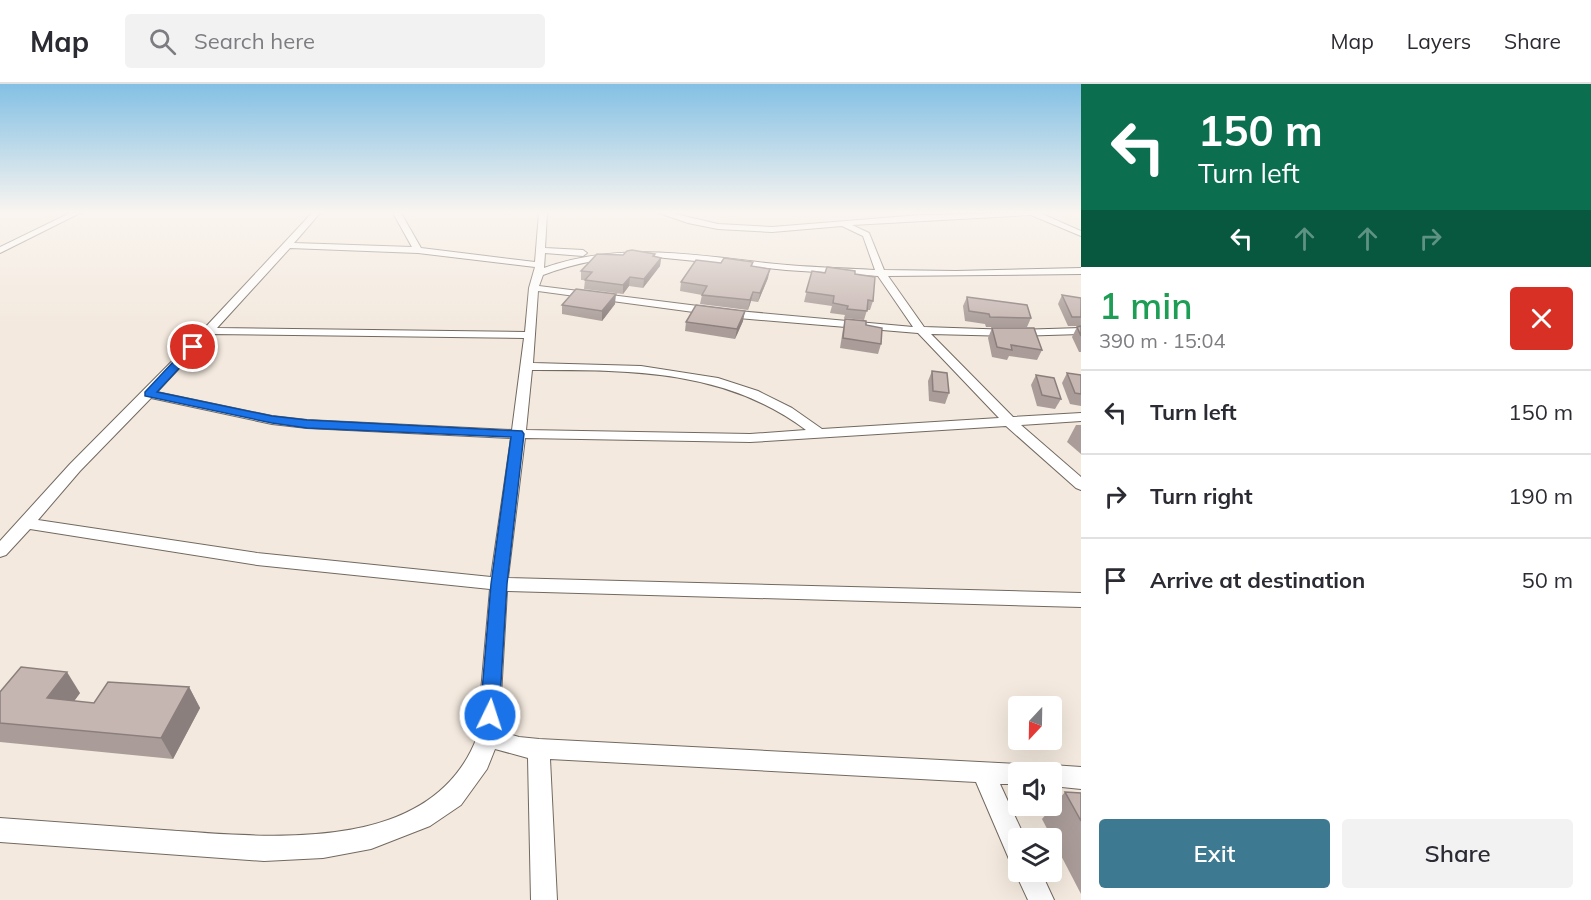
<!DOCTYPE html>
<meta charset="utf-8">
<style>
body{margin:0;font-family:Mulish,sans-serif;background:#f2f2f3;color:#2b2b33;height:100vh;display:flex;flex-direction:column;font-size:22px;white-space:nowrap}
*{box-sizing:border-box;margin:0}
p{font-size:20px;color:#7c7c81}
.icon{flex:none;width:33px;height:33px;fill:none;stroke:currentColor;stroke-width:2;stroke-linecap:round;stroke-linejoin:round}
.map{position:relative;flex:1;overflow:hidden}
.details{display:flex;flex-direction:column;background:#fff;width:510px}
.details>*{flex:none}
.top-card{background:#0b6e4f;color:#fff;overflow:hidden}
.needle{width:39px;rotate:202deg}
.tools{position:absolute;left:1008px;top:612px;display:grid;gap:12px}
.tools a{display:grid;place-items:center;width:54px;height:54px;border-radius:6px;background:#fff;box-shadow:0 6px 24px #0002;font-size:30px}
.pin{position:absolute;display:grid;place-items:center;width:51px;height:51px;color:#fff;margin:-26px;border:3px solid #fff;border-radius:50%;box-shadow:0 2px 6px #0007}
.me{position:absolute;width:66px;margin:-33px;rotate:4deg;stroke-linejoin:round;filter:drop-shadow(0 0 4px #0008)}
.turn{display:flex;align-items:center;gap:21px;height:126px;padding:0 18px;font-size:27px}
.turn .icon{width:78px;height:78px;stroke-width:2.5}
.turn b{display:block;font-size:42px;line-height:51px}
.lanes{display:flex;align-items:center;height:57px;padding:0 18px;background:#0003;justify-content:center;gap:30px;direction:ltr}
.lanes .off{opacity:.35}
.round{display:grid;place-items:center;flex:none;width:63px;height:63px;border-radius:6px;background:#f2f2f3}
.headline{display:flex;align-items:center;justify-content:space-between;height:102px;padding:0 18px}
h1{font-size:36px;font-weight:600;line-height:45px;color:#1e9e55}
.cta{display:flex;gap:12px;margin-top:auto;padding:12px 18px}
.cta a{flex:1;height:69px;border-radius:6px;background:#3d7990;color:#fff;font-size:24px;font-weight:600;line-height:69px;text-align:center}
.cta a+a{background:#f2f2f3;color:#2b2b33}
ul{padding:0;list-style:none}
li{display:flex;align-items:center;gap:18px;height:84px;padding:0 18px;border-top:2px solid #e1e1e2}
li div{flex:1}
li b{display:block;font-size:22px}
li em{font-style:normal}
header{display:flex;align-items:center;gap:36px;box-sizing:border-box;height:84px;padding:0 30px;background:#fff;border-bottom:2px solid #e1e1e2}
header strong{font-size:28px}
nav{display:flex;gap:33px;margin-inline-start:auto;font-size:21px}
.search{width:420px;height:54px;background:#f2f2f3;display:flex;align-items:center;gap:15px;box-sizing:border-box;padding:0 21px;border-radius:6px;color:#7c7c81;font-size:22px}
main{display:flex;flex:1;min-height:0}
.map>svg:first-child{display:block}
</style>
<header>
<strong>Map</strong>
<div class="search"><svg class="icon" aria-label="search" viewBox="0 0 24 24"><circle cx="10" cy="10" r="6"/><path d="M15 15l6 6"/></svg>Search here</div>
<nav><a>Map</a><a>Layers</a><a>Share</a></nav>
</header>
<main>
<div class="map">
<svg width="1081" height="816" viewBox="0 0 1081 816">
<rect width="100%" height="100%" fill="#f3e9de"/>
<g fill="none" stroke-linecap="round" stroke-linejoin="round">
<g stroke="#726960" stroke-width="2">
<g id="minor">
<polygon points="70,129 80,129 0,169 0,163"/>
<path d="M312,129H320L294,159L412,163L393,129H401L421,164L535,178L539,129H547L545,164L583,166L587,169L583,172L545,169L544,184C616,158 691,170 766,179C802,183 839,184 875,186L863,152L842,142L772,148L718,145L688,139L659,129H671L718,140L772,143L920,131L1040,129L1081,147V152L1031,131L852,141L869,149L884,186L956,187L1081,184V190L888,192L924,243L1012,246L1081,244V250L1012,252L931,250L1013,333L1081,329V337L1021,341L1081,393V406L1076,404L1006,342L750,358L525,354L508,494L1081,509V523L507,507L499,647L519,653L539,655L1018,680L1026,683L1029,688H1018V700H1000L1025,754H1018V778L1009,775L976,698L550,675L557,816H531L528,674L495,665L487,685L461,721L430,742L371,765L323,774L264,777L0,758V734C55,738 110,742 164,746C266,753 432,773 477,653L490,505L257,481L30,445L6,471L0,473V457L70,380L199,250ZM290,164L418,169L535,183L529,204L525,248L217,244ZM645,172L786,186L878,192L913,243L738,227L539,202L543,191C577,178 609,173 645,172ZM538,207L738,234L918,249L999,334L822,345L792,324L758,307L718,294L641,282L533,279ZM211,250L524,254L512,346L307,336L272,332L157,308ZM532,286C630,286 725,285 806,346L750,350L526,346ZM151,314L272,340L307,344L511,354L491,493L257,469L38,436L80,387Z"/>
<polygon points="1052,681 1081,683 1081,705 1052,702 1052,688 1042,688 1044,685"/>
<polygon points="1018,780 1018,788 1041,788 1054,816 1028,816 1015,788"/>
</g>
</g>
<use href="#minor" fill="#fff" fill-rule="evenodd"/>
</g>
<g fill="#aa9d99">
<polygon points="655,170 655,173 661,174 660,182 643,204 629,202 623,210 584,205 585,196 581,196 581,187 623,171"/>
<polygon points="753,178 752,182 768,194 758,218 751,217 748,226 700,220 702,211 680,207 681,198 721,179"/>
<polygon points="812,187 855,190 873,217 870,226 867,226 864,236 844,234 845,231 830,229 832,222 804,218"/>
<polygon points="1062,211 1081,214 1081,242 1068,242 1058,220"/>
<polygon points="967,213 1031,234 1027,243 986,243 985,240 965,237 963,222"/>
<polygon points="615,220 602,237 562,230 562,221"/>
<polygon points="845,235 866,241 881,260 878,270 840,264 843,245"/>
<polygon points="743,237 735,255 685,247 686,238"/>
<polygon points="1081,242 1081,268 1079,268 1072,253 1077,243"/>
<polygon points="992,244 1042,266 1037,276 1009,272 1007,276 992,273 988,254"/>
<polygon points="932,287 949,309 945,320 929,317 928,297"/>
<polygon points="1067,289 1081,291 1081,322 1070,320 1062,299"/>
<polygon points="1036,291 1061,315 1055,325 1037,322 1031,301"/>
<polygon points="1076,341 1081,341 1081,370 1067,358"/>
<polygon points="189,603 200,624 173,675 0,658 0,608 80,609 74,617 94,619"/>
<polygon points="1065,708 1081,709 1081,810 1042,735"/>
</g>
<g fill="#8b7f7d">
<polygon points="661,174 660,182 643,204 644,195"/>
<polygon points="770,185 768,194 758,218 760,209"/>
<polygon points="630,193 629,202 623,210 623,201"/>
<polygon points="753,208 751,217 748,226 750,216"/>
<polygon points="616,210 615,220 602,237 602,227"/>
<polygon points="745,227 743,237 735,255 737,245"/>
<polygon points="67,588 80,609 61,635 47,614"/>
<polygon points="189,603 200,624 173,675 161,654"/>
</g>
<g fill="#c6b6b2" stroke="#8b7f7d" stroke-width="1.5">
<polygon points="632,166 655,170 653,172 661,174 644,195 630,193 623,201 585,196 592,188 581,187 597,170 623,171 627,167"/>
<polygon points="724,174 753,178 751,182 770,185 760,209 753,208 750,216 702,211 707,202 681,198 696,176 721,179"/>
<polygon points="827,183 855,187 855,190 875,193 873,217 868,216 867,227 847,225 848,222 833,219 834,212 806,208 812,187 825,189"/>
<polygon points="576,205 616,210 602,227 562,221"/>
<polygon points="1062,211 1081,214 1081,233 1072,233"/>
<polygon points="967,213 1027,221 1031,234 990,233 989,230 969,227"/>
<polygon points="696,221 745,227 737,245 686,238"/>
<polygon points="845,235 866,237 866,241 882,244 881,260 843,254"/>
<polygon points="1081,242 1081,252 1077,243"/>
<polygon points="992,244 1034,244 1042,266 1011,261 1012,266 997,263"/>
<polygon points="932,287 947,289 949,309 933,307"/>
<polygon points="1067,289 1081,291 1081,310 1075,309"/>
<polygon points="1036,291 1054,294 1061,315 1042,311"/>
<polygon points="21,583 67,588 47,614 94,619 108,598 189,603 161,654 0,639 0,608"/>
<polygon points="1065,708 1081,709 1081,737"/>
</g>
<linearGradient id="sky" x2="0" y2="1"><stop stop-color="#83c0e4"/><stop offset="0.53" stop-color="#faf5f0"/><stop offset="1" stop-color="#faf5f0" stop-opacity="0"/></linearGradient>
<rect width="1081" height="243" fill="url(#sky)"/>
<polygon fill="#1a73e8" stroke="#114b97" stroke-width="1.5" points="193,260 197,261 197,265 157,308 272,332 307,336 522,347 524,350 507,500 499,631 496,637 490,639 483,637 480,631 491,500 511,353 307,344 272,339 145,312 145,308 189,261"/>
</svg>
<div class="tools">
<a><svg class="needle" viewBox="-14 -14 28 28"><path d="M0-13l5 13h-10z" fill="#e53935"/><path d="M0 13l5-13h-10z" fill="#7c7c81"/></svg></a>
<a><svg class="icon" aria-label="sound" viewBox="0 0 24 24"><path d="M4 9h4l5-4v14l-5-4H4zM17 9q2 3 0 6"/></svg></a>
<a><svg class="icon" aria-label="layers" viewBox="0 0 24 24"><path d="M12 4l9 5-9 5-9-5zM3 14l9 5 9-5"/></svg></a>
</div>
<div class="pin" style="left:193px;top:263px;background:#d93025"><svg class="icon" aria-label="arrive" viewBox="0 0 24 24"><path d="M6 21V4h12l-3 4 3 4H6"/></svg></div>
<svg class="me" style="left:490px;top:631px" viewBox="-20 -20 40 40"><circle r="17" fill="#1a73e8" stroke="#fff" stroke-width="3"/><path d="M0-11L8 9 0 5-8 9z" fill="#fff"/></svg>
</div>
<section class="details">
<div class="top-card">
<div class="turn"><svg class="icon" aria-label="left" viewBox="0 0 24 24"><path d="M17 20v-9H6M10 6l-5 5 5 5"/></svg><div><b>150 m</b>Turn left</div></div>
<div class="lanes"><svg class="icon" aria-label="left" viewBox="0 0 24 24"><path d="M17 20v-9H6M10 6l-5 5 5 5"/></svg><svg class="icon off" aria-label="ahead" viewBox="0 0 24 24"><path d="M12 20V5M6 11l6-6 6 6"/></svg><svg class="icon off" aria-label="ahead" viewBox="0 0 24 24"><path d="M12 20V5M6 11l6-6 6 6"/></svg><svg class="icon off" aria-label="right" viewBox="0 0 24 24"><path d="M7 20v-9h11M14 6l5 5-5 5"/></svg></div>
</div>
<div class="headline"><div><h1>1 min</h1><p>390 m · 15:04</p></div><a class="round" style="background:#d93025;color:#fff"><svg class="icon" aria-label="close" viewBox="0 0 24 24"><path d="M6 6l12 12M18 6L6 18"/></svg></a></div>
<ul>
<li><svg class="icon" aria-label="left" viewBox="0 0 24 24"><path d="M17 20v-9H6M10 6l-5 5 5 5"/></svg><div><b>Turn left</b></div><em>150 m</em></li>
<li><svg class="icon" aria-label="right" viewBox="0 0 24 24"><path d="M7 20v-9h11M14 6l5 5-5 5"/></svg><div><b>Turn right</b></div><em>190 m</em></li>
<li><svg class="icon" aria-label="arrive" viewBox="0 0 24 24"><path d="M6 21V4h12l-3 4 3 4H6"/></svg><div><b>Arrive at destination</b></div><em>50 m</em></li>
</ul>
<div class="cta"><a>Exit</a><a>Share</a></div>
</section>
</main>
